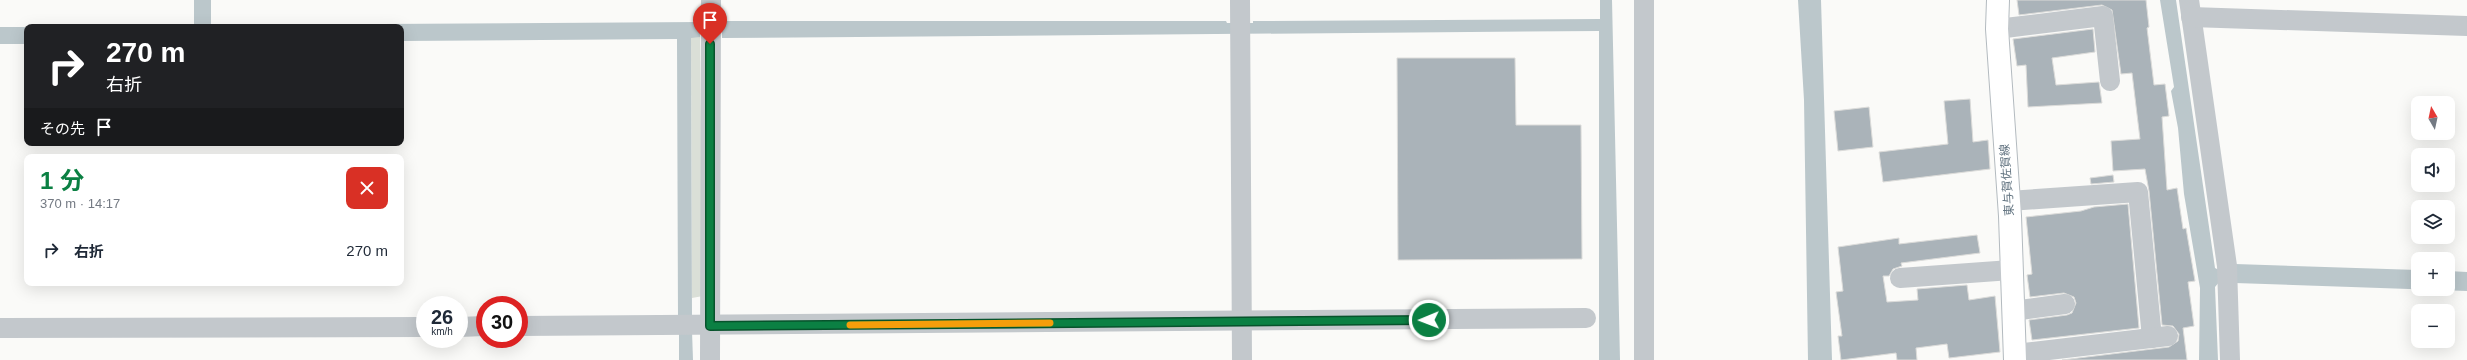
<!DOCTYPE html>
<html lang="ja">
<meta charset="utf-8">
<style>
body{margin:0;font-family:Arial,"Noto Sans JP",sans-serif;background:#f6f6f7;color:#1f2937;height:100vh;display:flex;flex-direction:column;font-size:15px;white-space:nowrap}
*{box-sizing:border-box;margin:0}
p{font-size:13px;color:#747a83}
.icon{flex:none;width:22px;height:22px;fill:none;stroke:currentColor;stroke-width:2;stroke-linecap:round;stroke-linejoin:round}
.map{position:relative;flex:1;overflow:hidden}
.drawer{position:absolute;left:24px;top:154px;width:380px;height:132px;display:flex;flex-direction:column;background:#fff;border-radius:8px;box-shadow:0 4px 16px #0002}
.drawer>*{flex:none}
.banner{position:absolute;left:24px;top:24px;width:380px;height:122px;border-radius:8px;box-shadow:0 4px 16px #0002;background:#202124;color:#fff;overflow:hidden}
.needle{width:26px;rotate:351deg}
.buttons{position:absolute;left:2411px;top:96px;display:grid;gap:8px}
.buttons a{display:grid;place-items:center;width:44px;height:44px;border-radius:8px;background:#fff;box-shadow:0 4px 16px #0002;font-size:20px}
.speed{position:absolute;left:416px;top:296px;display:flex;gap:8px;font-size:20px;font-weight:700;text-align:center}
.speed>*{display:grid;place-content:center;width:52px;height:52px;border-radius:50%;background:#fff;box-shadow:0 4px 16px #0002;line-height:1}
.speed small{font-size:10px;font-weight:400}
.speed .limit{border:6px solid #d22;background:#fff;color:#111}
.pin{position:absolute;display:grid;place-items:center;width:34px;height:34px;color:#fff;margin:-41px -17px;border-radius:50% 50% 50% 0;rotate:-45deg;box-shadow:0 0 4px #0007}
.pin .icon{rotate:45deg}
.me{position:absolute;width:44px;margin:-22px;rotate:269deg;stroke-linejoin:round;filter:drop-shadow(0 0 3px #0008)}
.turn{display:flex;align-items:center;gap:14px;height:84px;padding:0 16px;font-size:18px}
.turn .icon{width:52px;height:52px;stroke-width:2.5}
.turn b{display:block;font-size:28px;line-height:34px}
.then{display:flex;align-items:center;height:38px;padding:0 16px;background:#0003;gap:8px;font-size:15px}
.round{display:grid;place-items:center;flex:none;width:42px;height:42px;border-radius:8px;background:#f6f6f7}
.headline{display:flex;align-items:center;justify-content:space-between;height:68px;padding:0 16px}
h1{font-size:24px;font-weight:700;line-height:30px;color:#0b8043}
ul{padding:0;list-style:none}
li{display:flex;align-items:center;gap:12px;height:56px;padding:0 16px}
li div{flex:1}
li b{display:block;font-size:15px}
li em{font-style:normal}
.map>svg:first-child{display:block}
</style>
<div class="map">
<svg width="2467" height="360" viewBox="0 0 2467 360">
<rect width="100%" height="100%" fill="#fafaf8"/>
<polygon fill="#dadfd7" points="691,37 700,37 703,296 692,298"/>
<g fill="#bbc7cb">
<polygon points="194,0 211,0 211,25 700,22 700,37 691,38 692,320 678,320 677,39 401,41 401,27 47,27 194,26"/>
<polygon points="1600,0 1612,0 1620,360 1599,360 1599,31 722,38 722,21 1226,21 1227,23 1253,23 1253,21 1600,19"/>
<polygon points="1798,0 1821,0 1832,360 1808,360 1804,100"/>
<polygon points="2160,0 2176,0 2215,268 2221,271 2235,264 2418,270 2418,289 2448,289 2448,271 2467,272 2467,291 2235,283 2220,281 2215,287 2218,360 2199,360 2200,288 2184,194 2178,128 2171,91 2174,87"/>
<rect x="0" y="27" width="27" height="17"/>
<polygon points="679,331 692,331 693,360 679,360"/>
</g>
<g fill="#aab3b9" stroke="#dcdcda">
<polygon points="2017,0 2146,0 2149,27 2147,28 2154,85 2165,84 2169,116 2162,117 2167,190 2177,188 2183,229 2186,228 2195,281 2188,282 2194,326 2183,328 2187,360 2062,360 2169,347 2178,341 2179,334 2173,326 2162,325 2149,191 2145,169 2113,171 2111,141 2140,139 2132,73 2121,74 2112,10 2102,5 2019,15"/>
<polygon points="2093,29 2095,52 2052,58 2056,85 2099,82 2102,103 2028,107 2026,65 2017,66 2013,39"/>
<polygon points="1397,58 1515,58 1516,125 1581,125 1582,259 1398,260"/>
<polygon points="1970,99 1973,142 1988,140 1990,169 1883,182 1879,152 1948,144 1944,101"/>
<polygon points="1869,107 1873,147 1838,151 1834,111"/>
<polygon points="2113,175 2114,182 2091,184 2090,178"/>
<polygon points="2128,204 2139,328 2032,340 2029,320 2067,315 2072,313 2076,303 2074,297 2064,293 2030,297 2027,275 2032,274 2026,217 2081,211 2094,207"/>
<polygon points="1977,235 1980,253 1901,263 1902,266 1893,269 1889,276 1883,276 1887,302 1918,300 1917,289 1967,285 1969,300 1995,296 2000,352 1949,358 1947,344 1916,348 1917,360 1897,360 1896,353 1841,360 1838,336 1842,336 1836,292 1843,291 1838,247 1899,238 1899,244"/>
</g>
<g fill="none" stroke-linecap="round" stroke-linejoin="round">
<g stroke="#b3babf" stroke-width="24">
<polyline id="secondary" points="1998,0 1997,29 2010,216 2015,360"/>
</g>
<g stroke="#c3c8cc" stroke-width="20">
<polyline points="1240,0 1242,360"/>
<polyline points="1644,0 1644,360"/>
<polyline points="2189,0 2227,266 2230,360"/>
<polyline points="2191,17 2467,26"/>
<polyline points="1997,29 2103,16 2110,81"/>
<polyline points="2009,201 2138,192 2152,338"/>
<polyline points="1900,278 2011,270"/>
<polyline points="2013,311 2065,304"/>
<polyline points="519,326 1586,318"/>
<polyline points="459,327 485,326"/>
<polyline points="0,328 425,327"/>
<polyline points="2015,354 2168,336"/>
<polyline points="710,360 711,0"/>
</g>
<use href="#secondary" stroke="#fff" stroke-width="22"/>
</g>
<g fill="none" stroke-linecap="round" stroke-linejoin="round">
<g stroke="#07532c" stroke-width="10">
<polyline id="route" points="710,44 710,326 1429,320"/>
</g>
<use href="#route" stroke="#0b8043" stroke-width="7"/>
<polyline stroke="#f59e0b" stroke-width="7" points="850,325 1050,323"/>
</g>
<g text-anchor="middle" stroke-width="4" stroke-linejoin="round" paint-order="stroke">
<g font-size="12" fill="#657683" stroke="#fff">
<text transform="translate(2007 180) rotate(-94)" y="4">東与賀佐賀線</text>
</g>
</g>
</svg>
<div class="buttons">
<a><svg class="needle" viewBox="-14 -14 28 28"><path d="M0-13l5 13h-10z" fill="#e53935"/><path d="M0 13l5-13h-10z" fill="#747a83"/></svg></a>
<a><svg class="icon" aria-label="sound" viewBox="0 0 24 24"><path d="M4 9h4l5-4v14l-5-4H4zM17 9q2 3 0 6"/></svg></a>
<a><svg class="icon" aria-label="layers" viewBox="0 0 24 24"><path d="M12 4l9 5-9 5-9-5zM3 14l9 5 9-5"/></svg></a>
<a>+</a>
<a>−</a>
</div>
<div class="speed"><div>26<small>km/h</small></div><div class="limit">30</div></div>
<div class="pin" style="left:710px;top:44px;background:#d93025"><svg class="icon" aria-label="arrive" viewBox="0 0 24 24"><path d="M6 21V4h12l-3 4 3 4H6"/></svg></div>
<svg class="me" style="left:1429px;top:320px" viewBox="-20 -20 40 40"><circle r="17" fill="#0b8043" stroke="#fff" stroke-width="3"/><path d="M0-11L8 9 0 5-8 9z" fill="#fff"/></svg>
<div class="banner">
<div class="turn"><svg class="icon" aria-label="right" viewBox="0 0 24 24"><path d="M7 20v-9h11M14 6l5 5-5 5"/></svg><div><b>270 m</b>右折</div></div>
<div class="then">その先<svg class="icon" aria-label="arrive" viewBox="0 0 24 24"><path d="M6 21V4h12l-3 4 3 4H6"/></svg></div>
</div>
<section class="drawer">
<div class="headline"><div><h1>1 分</h1><p>370 m · 14:17</p></div><a class="round" style="background:#d93025;color:#fff"><svg class="icon" aria-label="close" viewBox="0 0 24 24"><path d="M6 6l12 12M18 6L6 18"/></svg></a></div>
<ul>
<li><svg class="icon" aria-label="right" viewBox="0 0 24 24"><path d="M7 20v-9h11M14 6l5 5-5 5"/></svg><div><b>右折</b></div><em>270 m</em></li>
</ul>
</section>
</div>
